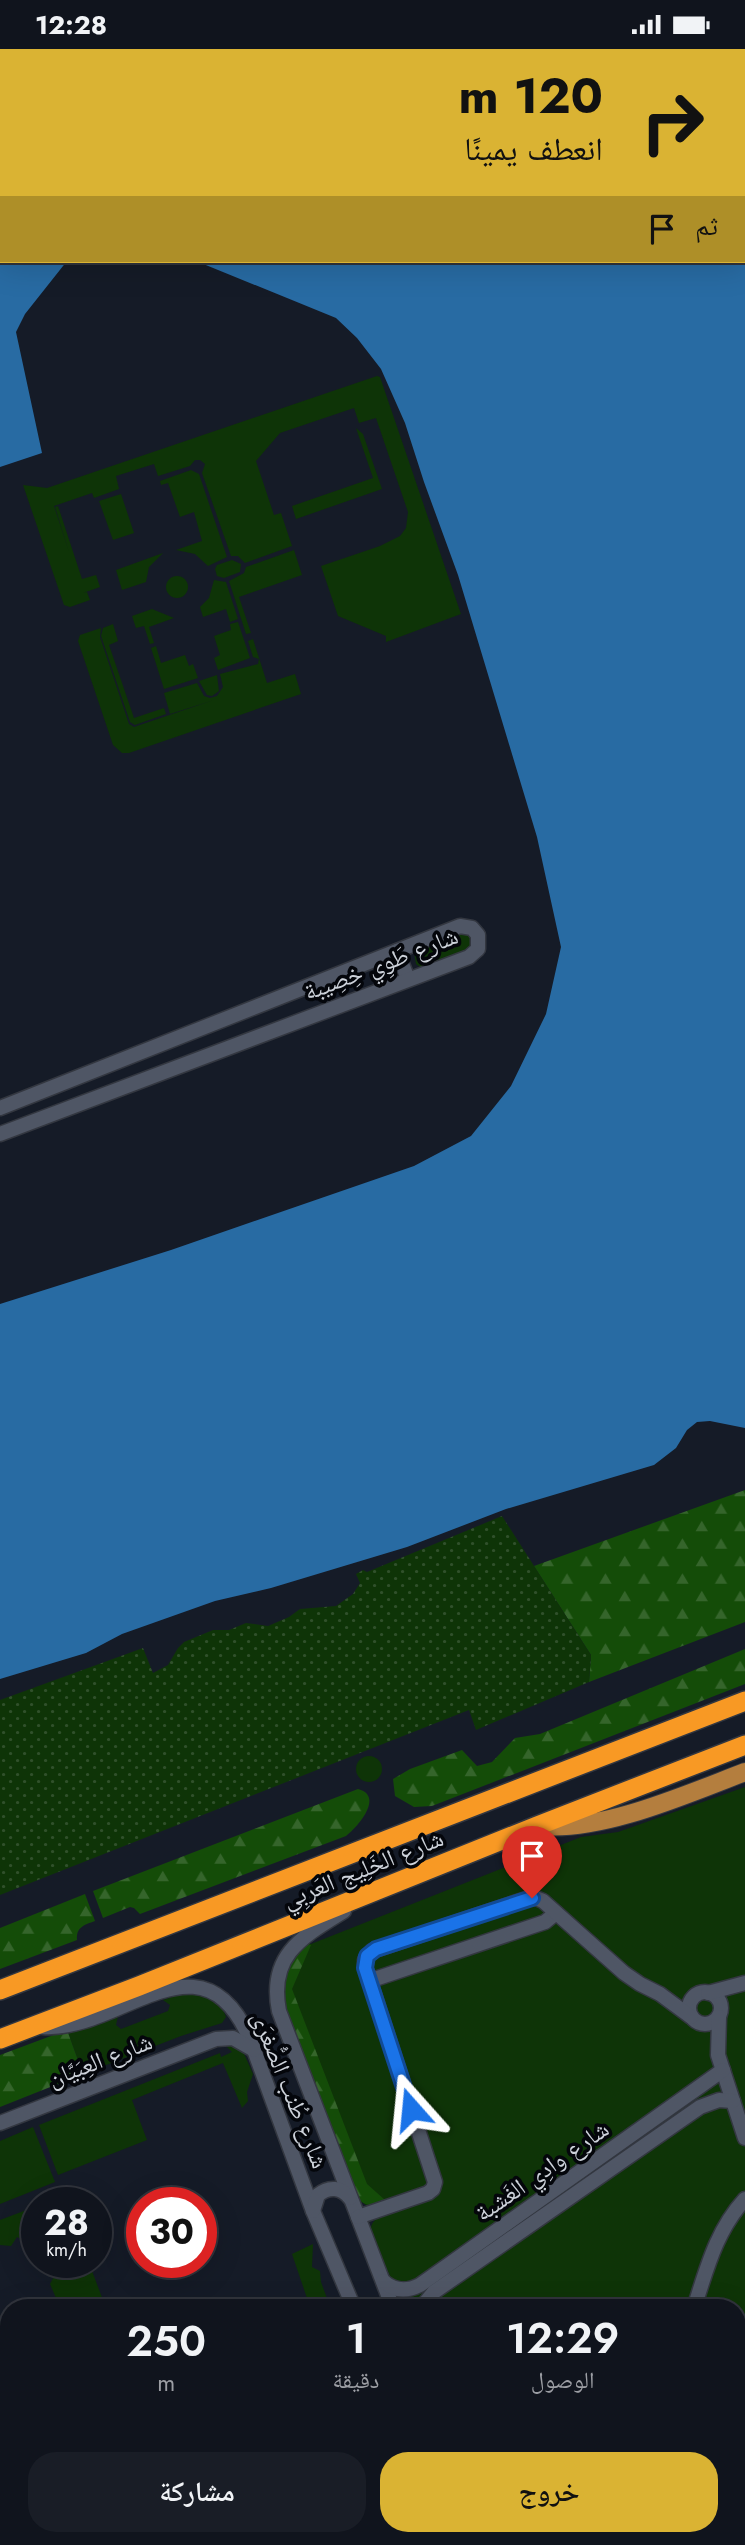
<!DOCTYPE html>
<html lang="ar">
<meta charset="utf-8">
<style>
body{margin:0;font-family:Jost,"Noto Naskh Arabic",sans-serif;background:#191d26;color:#f1f3f6;direction:rtl;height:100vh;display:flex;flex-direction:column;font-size:26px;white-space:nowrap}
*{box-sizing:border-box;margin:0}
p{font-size:23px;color:#9c9ea4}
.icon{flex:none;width:38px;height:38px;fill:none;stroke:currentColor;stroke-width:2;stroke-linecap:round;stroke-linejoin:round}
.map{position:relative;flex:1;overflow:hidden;direction:ltr}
.details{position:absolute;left:0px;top:2250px;width:746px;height:247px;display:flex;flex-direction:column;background:#10141d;border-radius:28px 28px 0 0;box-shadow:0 7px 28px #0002,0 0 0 2px #30333b;direction:rtl}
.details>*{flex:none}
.top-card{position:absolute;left:0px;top:0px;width:746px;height:214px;box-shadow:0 7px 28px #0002,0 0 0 2px #30333b;direction:rtl;background:#dab333;color:#111;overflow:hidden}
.speed{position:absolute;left:21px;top:2138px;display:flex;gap:14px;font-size:35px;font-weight:700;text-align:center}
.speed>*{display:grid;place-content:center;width:91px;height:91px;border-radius:50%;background:#10141d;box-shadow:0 7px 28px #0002,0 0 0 2px #30333b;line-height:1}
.speed small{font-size:18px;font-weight:400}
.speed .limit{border:10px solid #d22;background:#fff;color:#111}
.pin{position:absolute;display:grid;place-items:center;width:60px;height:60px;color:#fff;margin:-72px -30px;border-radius:50% 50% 50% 0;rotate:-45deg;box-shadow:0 0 7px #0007}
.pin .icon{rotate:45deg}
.me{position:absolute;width:77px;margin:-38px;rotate:342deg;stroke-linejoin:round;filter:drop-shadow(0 0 5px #0008)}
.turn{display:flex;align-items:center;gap:24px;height:147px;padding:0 28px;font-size:32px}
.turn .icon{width:91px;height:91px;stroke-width:2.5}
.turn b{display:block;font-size:49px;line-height:60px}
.then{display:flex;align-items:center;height:66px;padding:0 28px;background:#0003;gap:14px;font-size:26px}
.eta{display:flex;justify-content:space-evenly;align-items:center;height:119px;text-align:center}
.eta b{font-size:42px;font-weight:600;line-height:49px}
.primary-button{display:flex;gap:14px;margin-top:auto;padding:14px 28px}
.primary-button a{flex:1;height:80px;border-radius:28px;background:#dab333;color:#111;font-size:28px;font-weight:600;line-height:80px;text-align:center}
.primary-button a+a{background:#191d26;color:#f1f3f6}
.status{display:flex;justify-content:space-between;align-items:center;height:49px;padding:0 35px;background:#10141d;direction:ltr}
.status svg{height:19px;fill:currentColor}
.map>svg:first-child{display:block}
</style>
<div class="status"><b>12:28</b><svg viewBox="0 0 49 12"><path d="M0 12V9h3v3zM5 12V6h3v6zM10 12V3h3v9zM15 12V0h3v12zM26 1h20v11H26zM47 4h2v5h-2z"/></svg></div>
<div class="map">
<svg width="745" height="2496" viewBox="0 0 745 2496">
<defs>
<pattern id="forest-firs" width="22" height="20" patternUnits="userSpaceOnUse" patternTransform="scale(1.75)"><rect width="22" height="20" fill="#144c08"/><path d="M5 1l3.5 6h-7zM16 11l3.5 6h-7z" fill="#35652b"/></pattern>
<pattern id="park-dots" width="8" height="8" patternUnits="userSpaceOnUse" patternTransform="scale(1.75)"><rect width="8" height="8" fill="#0e3407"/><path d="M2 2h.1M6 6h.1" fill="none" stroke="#30502b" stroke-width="1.8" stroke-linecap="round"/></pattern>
</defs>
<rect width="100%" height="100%" fill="#151b27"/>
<g fill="#0e3407">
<polygon points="377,327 380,328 461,565 386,593 386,587 338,567 321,517 380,497 400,487 406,479 408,463 376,369 359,374 354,359 280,384 256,412 274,466 281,464 292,497 245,514 238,507 231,507 202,424 205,415 200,411 195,411 190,417 158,427 154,415 116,427 119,440 94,449 92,444 54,457 69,503 55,458 58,457 82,530 96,526 100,538 83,544 87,543 90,551 70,558 64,556 23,436 47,439"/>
<polygon points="356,379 363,385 382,440 296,470 292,457 373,429"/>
<polygon points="191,421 199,425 227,508 208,517 195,505 176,501 202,492 194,463 180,468 168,434 161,436 160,432"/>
<polygon points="121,445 134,484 113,491 99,452"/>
<polygon points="294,501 302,526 239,548 251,584 246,585 229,532 244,524 246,518"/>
<polygon points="163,504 149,518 146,533 122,541 116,521"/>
<polygon points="232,511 241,515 240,523 224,529 217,527 215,520 217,516"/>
<circle cx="177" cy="538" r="11"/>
<polygon points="214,531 226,533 238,570 230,573 226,560 203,568 200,558 209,549"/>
<polygon points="152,560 174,569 149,578 154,594 150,595 144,577 136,579 132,567"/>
<polygon points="238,573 250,609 218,621 214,609 220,606 214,587 231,581 230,575"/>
<polygon points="113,575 118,592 109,596 134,669 164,659 166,665 135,676 130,673 101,587 103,579"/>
<polygon points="101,579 100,588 129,675 134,678 214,651 170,665 164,644 197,634 204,647 210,649 217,647 223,638 220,625 258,615 259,610 253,608 248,592 253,590 267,634 295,625 301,645 129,704 122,704 113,696 78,592 80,586"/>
<polygon points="156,597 161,614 185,606 189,617 193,615 198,629 164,640 151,599"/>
<polygon points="217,626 219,642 212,647 207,646 199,632"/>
<polygon points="457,881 473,887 473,900 423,920 416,915 414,903"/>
<circle cx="369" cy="1720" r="13"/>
<path d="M745,1738V2474L743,2475L739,2465H737V2259H400L392,2232L371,2183C370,2170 380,2168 390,2165L386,2152L366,2156L359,2151L283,1955L303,1893L311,1895L581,1788L618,1783Z"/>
<path d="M184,1944C201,1946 221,1950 226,1968L222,1974L181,1987L83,2025L67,1981L101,1968L118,1967L116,1976L121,1980L168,1962L170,1956L163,1951Z"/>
<polygon points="224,1995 230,1995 242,2000 253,2025 247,2043 248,2052 242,2059 223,2014 132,2051 147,2091 58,2126 39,2076 220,2004 221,2008 232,2003"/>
<polygon points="33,2078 55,2133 0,2155 0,2092"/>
<polygon points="37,2157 37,2198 17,2188 11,2197 0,2196 0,2171"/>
<polygon points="313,2195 312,2218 320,2222 321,2233 328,2252 316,2257 309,2255 292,2205"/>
<polygon points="54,2214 75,2214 76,2216 89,2214 106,2259 80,2259 78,2251 53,2255 56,2249 50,2235 58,2220"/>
<polygon points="493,2489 647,2489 609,2496 500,2496"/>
</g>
<g fill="url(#forest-firs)">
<polygon points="745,1441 745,1573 589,1633 591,1606 534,1517"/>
<polygon points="745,1600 745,1635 432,1757 414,1758 395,1747 393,1730 410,1720 462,1701 477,1717 492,1713 515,1689 540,1685"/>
<path d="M358,1740C385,1747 357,1779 346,1787L140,1865L134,1859L130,1858L103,1869L93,1842Z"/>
<path d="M85,1845L95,1872C84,1876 76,1878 77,1891L0,1920V1879Z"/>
<path d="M303,1893L311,1896L292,1940L367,2135L386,2152C374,2156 365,2160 357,2147L283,1955L282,1925Z"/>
<polygon points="67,1981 83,2025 0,2058 0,2006"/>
</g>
<polygon fill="url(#park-dots)" points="502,1467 591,1606 589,1633 476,1681 469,1661 0,1846 0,1651 143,1599 153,1624 168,1616 178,1599 184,1593 213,1581 229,1581 246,1574 268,1577 289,1568 300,1560 336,1557 353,1545 360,1534 356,1525 363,1521 367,1523"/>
<polygon fill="#286ba3" points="0,0 745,0 745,1379 710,1372 697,1373 687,1381 676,1399 654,1416 506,1460 407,1498 271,1539 215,1552 122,1585 86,1604 0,1630 0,1255 171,1201 414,1117 471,1087 511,1037 546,965 561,898 537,788 458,526 424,433 405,374 381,320 357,289 336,269 196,212 744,212 744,2 2,2 2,212 67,212 25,265 16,283 42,404 0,418"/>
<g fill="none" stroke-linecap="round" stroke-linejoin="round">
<g stroke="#333740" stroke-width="17">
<g id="minor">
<polyline points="397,902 408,930"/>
<polyline points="0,1059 460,877 472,879 478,886 478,900 469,908 0,1085"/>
<path d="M344,1862C302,1888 268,1906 279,1962L393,2259"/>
<polyline points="369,1932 545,1873 556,1864"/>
<circle cx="705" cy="1959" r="16"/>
<polyline points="708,1944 745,1934"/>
<polyline points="719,1968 718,2006 745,2089"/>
<path d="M43,1978C121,1983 201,1877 250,1990L313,2162L354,2259"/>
<polyline points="0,2074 216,1990 233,1989 254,2001"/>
<path d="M313,2162L318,2146C329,2137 341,2138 350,2149"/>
<polyline points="358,2168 428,2144 433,2140 435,2133 365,1918 365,1911 372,1902 529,1849 536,1849 543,1852 624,1924 640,1935 660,1945 691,1968"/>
<path d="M383,2232C394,2242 406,2243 420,2236L723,2021"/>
<polyline points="421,2259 434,2243 700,2058 719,2051 733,2052"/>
<path d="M694,2259C707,2219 716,2182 745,2150"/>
<polyline points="737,2480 745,2484"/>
<polyline points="443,2488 446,2496"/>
<polyline points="483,2488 489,2496"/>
<polyline points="675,2496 717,2488"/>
</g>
</g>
<g stroke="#333740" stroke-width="20">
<path id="major" d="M540,1777C602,1783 687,1745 745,1723"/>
</g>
<g stroke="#333740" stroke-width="22">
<g id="highway">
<polyline points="0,1941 745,1652"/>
<polyline points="0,1990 139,1937 537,1777 745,1696"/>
</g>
</g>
<use href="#minor" stroke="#4f5665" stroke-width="14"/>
<use href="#major" stroke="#b47e3e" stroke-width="18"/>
<use href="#highway" stroke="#f89924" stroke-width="19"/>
</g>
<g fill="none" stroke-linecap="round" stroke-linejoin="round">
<g stroke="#114b97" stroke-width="18">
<polyline id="route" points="411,2060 365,1919 367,1907 376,1900 532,1849"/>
</g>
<use href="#route" stroke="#1a73e8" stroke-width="12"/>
</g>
<g text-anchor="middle" stroke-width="7" stroke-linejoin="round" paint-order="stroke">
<g font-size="24" fill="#cdd2da" stroke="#04060b">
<text transform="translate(381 915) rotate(-21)" y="8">شارع طَوِي خِصِيبة</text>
<text transform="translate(363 1820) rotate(-22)" y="8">شارع الخَلِيج العَربِي</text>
<text transform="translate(100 2011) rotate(-21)" y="8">شارع العِبَيَّان</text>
<text transform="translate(290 2041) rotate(68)" y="8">شارع طُنب الصُّغرَى</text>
<text transform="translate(542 2122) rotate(-35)" y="8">شارع وادِي الغَشبة</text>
</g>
</g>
</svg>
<div class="speed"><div>28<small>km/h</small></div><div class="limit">30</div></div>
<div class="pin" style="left:532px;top:1849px;background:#d93025"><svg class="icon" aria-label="arrive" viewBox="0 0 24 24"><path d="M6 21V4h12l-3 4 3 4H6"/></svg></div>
<svg class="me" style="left:411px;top:2060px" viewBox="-20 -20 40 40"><path d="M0-17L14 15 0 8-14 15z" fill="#1a73e8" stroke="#fff" stroke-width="4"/></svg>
<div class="top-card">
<div class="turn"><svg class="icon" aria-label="right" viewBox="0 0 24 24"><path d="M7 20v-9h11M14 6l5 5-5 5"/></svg><div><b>120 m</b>انعطف يمينًا</div></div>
<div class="then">ثم<svg class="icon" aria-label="arrive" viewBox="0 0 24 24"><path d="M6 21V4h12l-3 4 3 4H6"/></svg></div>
</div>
<section class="details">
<div class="eta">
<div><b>12:29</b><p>الوصول</p></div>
<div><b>1</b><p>دقيقة</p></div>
<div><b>250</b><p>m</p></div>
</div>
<div class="primary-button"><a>خروج</a><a>مشاركة</a></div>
</section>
</div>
